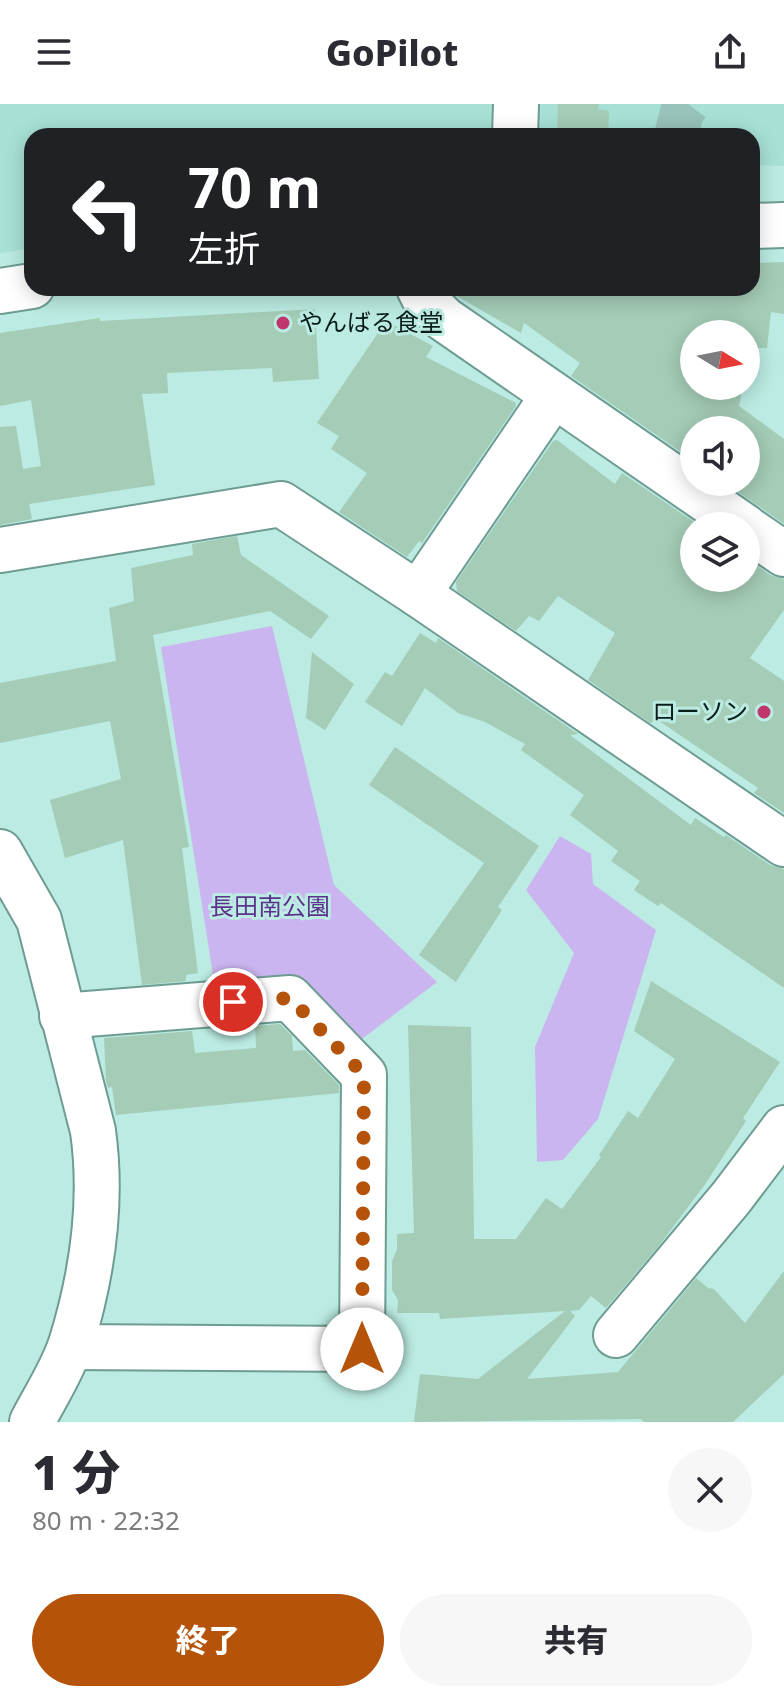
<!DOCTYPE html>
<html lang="ja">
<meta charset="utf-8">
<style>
body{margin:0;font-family:"Noto Sans","Noto Sans JP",sans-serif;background:#f7f7f7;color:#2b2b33;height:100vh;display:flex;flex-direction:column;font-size:30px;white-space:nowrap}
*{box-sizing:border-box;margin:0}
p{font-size:26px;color:#7c7c81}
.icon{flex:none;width:44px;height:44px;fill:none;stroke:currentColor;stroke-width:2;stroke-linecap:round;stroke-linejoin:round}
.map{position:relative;height:1318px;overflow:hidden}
.sheet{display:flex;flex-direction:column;background:#fff;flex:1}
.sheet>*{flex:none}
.top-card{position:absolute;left:24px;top:24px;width:736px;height:168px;border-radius:24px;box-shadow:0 4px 20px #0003;background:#202124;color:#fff;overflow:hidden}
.needle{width:52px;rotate:100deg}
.buttons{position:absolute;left:680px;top:216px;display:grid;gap:16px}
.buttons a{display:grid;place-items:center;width:80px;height:80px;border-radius:50%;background:#fff;box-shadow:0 4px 20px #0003;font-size:40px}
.pin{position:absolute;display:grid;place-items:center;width:68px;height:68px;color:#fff;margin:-34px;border:4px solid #fff;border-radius:50%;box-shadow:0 2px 8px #0007}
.me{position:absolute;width:88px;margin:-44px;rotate:0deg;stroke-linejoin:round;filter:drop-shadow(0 0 6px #0008)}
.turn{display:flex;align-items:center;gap:28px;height:168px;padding:0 32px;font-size:36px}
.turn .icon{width:104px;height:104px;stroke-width:2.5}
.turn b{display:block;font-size:56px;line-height:68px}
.round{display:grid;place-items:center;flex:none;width:84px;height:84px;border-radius:42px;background:#f7f7f7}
.summary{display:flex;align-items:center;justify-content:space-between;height:136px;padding:0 32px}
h1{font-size:48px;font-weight:800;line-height:60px}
.cta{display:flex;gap:16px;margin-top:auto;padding:16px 32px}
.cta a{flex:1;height:92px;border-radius:48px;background:#b45309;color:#fff;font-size:32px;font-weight:800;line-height:92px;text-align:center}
.cta a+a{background:#f7f7f7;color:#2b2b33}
header{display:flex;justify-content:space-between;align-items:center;height:104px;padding:0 32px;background:#fff;font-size:36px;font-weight:800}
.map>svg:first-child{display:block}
</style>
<header><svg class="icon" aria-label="menu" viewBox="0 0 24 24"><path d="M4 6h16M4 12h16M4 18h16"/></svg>GoPilot<svg class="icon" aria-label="share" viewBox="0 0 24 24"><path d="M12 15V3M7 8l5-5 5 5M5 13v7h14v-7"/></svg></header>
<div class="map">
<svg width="784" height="1318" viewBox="0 0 784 1318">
<rect width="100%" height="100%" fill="#bbebe2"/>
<polygon fill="#a7e1d6" points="0,0 784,0 784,62 752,61 752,32 32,32 32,144 0,149"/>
<g fill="#cbb5f0">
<polygon points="272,522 334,781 437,878 358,938 296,871 214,877 161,543"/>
<polygon points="560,732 591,750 593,780 656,826 598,1015 563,1056 537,1058 535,943 574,849 526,786"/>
</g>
<g fill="#a4ccb7">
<polygon points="558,0 599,0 598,5 609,7 608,32 557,32"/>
<polygon points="784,158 784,210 771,208 767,244 752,244 746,270 746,230 694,230 694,282 743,282 739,302 784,335 784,420 724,378 746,378 746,326 694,326 694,357 571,272 580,259 524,219 521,229 455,191 448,184 752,184 752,159"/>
<polygon points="315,205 319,275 273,278 272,264 167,269 168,289 142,290 155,381 29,400 32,415 0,421 0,323 16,322 23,365 41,362 31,296 0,302 0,229 100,214 100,217"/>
<polygon points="386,217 433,242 426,253 516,299 516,302 422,439 419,437 407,453 339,408 367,369 331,345 339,332 317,319"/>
<polygon points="557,336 615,380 622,369 700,422 694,422 694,474 746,474 746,454 770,471 784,475 784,506 750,554 784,577 784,709 754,689 758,684 659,617 650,619 588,576 615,529 558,492 539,517 529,512 516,527 457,487 456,478 553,337"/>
<polygon points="237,432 241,451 329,512 311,535 270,507 153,531 189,743 182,744 198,869 186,871 186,877 142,881 123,736 65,754 50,696 121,675 110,617 0,639 0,579 116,557 109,504 134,497 131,464 193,451 192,440"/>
<polygon points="420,529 436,539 438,534 578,630 570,631 691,721 695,714 724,733 726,731 770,761 784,765 784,884 661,799 658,802 634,786 640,777 611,757 618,747 570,711 584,691 521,646 525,640 485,618 458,609 425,584 402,622 365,598 385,568 392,572"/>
<polygon points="312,548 354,580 325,626 306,614"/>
<polygon points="395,643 539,742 498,803 502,806 456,878 419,851 484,759 369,681"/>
<polygon points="651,877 780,958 743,1014 746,1017 706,1079 658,1143 606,1204 591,1192 579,1206 570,1207 575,1212 527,1275 618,1268 696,1174 708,1184 714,1185 745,1219 784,1167 784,1270 733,1318 644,1318 641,1315 414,1318 420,1270 478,1275 565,1207 440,1215 439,1209 397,1209 398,1196 392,1186 392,1157 397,1145 397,1130 414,1129 408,921 471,923 474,1135 516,1135 546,1094 562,1105 601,1053 599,1051 628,1007 638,1014 675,955 634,927"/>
<polygon points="280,920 292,932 293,947 305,946 339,981 339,989 116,1011 112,983 108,984 106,977 104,934 192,927 195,949 256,944 255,922"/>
</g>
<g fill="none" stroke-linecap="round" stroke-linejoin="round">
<polyline stroke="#98c2ba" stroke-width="44" stroke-dasharray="44 22" stroke-linecap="butt" points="676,32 682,8 688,0"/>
<g stroke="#6e9c93" stroke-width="48">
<g id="minor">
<polyline points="515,32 516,0"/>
<polyline points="419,184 425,196 444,215 744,422"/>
<polyline points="746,424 784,450"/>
<polyline points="0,446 281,400 418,490 784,740"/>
<polyline points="418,490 553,292"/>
<path d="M0,748L39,816L93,1027C103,1099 92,1172 71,1240C62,1267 45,1293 32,1318"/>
<polyline points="62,912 290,894 364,971 362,1245 70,1243"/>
<polyline points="616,1231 731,1094 784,1024"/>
</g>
</g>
<g stroke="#6e9c93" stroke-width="48">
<g id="major">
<polyline points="752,122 784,121"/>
<polyline points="0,187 32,182"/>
</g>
</g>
<use href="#minor" stroke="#fff" stroke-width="44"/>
<use href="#major" stroke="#fff" stroke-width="44"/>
</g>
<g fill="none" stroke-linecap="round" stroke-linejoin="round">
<polyline stroke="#b45309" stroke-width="14" stroke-dasharray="0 25.2" points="233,898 290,894 364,971 362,1245"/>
</g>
<g fill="#c0356b" stroke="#bbebe2" stroke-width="3">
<circle cx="283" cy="219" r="8"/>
<circle cx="764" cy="608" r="8"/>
</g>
<g text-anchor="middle" stroke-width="6" stroke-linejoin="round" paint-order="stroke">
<g font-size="24" fill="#0a1d1a" stroke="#bbebe2" text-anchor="start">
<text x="299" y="227">やんばる食堂</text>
<text x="748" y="616" text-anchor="end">ローソン</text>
</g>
<g font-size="24" fill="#5b338b" stroke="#bbebe2">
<text x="270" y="811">長田南公園</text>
</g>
</g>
</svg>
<div class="buttons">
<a><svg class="needle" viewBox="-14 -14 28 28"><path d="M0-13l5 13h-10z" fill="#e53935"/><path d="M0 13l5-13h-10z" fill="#7c7c81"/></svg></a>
<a><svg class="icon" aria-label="sound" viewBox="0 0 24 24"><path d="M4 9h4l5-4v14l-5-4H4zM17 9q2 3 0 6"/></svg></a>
<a><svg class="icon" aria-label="layers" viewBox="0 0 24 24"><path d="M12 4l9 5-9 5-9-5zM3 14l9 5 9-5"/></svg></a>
</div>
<div class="pin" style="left:233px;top:898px;background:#d93025"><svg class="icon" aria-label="arrive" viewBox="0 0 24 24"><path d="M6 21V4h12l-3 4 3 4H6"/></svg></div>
<svg class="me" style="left:362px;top:1245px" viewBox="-20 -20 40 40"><circle r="19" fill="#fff"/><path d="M0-13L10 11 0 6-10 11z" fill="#b45309"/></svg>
<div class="top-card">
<div class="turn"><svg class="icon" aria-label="left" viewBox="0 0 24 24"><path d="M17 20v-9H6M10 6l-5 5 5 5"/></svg><div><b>70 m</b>左折</div></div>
</div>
</div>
<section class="sheet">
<div class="summary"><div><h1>1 分</h1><p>80 m · 22:32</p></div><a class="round"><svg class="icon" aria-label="close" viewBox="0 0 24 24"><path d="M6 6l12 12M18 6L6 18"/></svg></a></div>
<div class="cta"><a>終了</a><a>共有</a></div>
</section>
